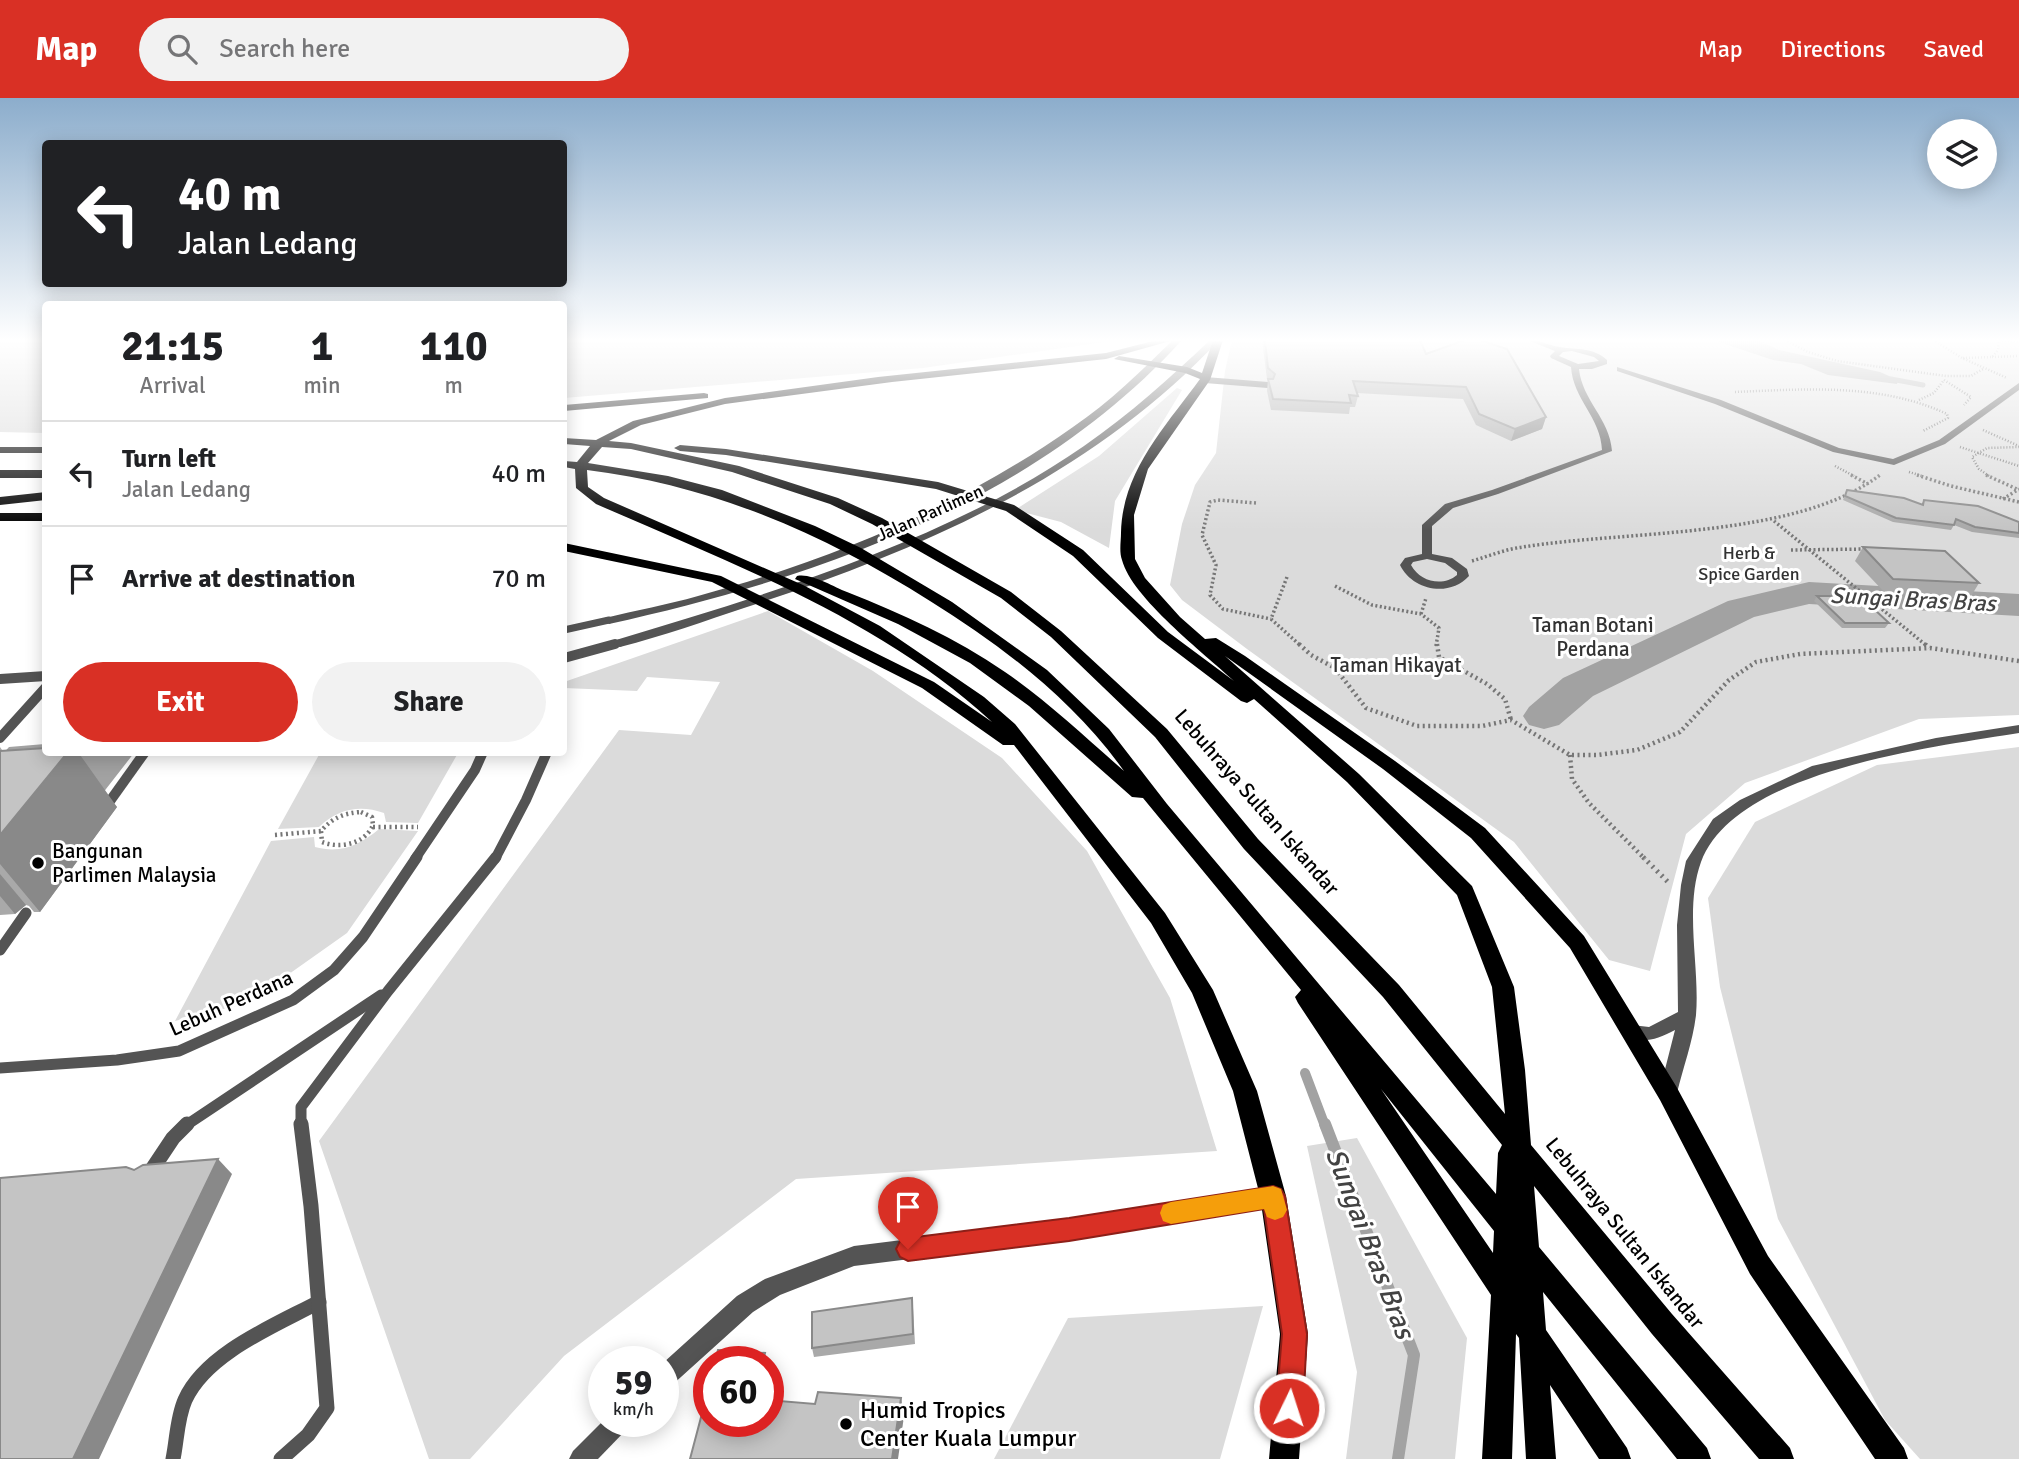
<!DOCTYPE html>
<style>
body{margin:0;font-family:Signika,sans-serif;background:#f2f2f2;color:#202124;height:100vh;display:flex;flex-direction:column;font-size:26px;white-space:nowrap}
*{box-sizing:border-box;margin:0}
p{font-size:23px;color:#757577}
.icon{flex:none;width:38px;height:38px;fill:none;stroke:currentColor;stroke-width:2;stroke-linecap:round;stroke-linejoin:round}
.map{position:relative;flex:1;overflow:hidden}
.panel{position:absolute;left:42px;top:203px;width:525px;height:455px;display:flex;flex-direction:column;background:#fff;border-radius:7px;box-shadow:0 4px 18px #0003}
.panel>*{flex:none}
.guide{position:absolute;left:42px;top:42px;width:525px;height:147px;border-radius:7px;box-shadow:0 4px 18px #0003;background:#202124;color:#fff;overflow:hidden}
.buttons{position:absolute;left:1927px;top:21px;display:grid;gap:14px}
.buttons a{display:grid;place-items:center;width:70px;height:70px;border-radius:50%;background:#fff;box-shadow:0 4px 18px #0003;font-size:35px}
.speed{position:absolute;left:588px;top:1248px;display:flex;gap:14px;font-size:35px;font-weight:700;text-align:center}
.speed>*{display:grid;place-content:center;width:91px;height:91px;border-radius:50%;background:#fff;box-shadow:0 4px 18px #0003;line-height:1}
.speed small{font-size:18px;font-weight:400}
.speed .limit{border:10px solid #d22;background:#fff;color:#111}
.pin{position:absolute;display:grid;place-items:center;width:60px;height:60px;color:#fff;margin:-72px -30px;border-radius:50% 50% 50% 0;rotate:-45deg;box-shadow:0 0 7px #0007}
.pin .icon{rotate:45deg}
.me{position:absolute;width:77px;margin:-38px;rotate:4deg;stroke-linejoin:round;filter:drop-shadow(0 0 5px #0008)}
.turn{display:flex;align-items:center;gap:24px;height:147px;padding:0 21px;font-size:32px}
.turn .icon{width:91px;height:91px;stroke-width:2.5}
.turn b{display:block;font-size:49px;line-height:60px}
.eta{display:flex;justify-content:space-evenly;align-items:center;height:119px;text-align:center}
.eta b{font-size:42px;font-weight:700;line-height:49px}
.cta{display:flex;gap:14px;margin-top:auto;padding:14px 21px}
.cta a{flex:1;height:80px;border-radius:42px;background:#d93025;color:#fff;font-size:28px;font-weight:700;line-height:80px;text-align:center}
.cta a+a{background:#f2f2f2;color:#202124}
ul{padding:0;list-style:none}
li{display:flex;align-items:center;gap:21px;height:105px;padding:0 21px;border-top:2px solid #e0e0e0}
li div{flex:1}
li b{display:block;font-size:26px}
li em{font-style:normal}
header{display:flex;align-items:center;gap:42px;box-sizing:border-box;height:98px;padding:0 35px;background:#d93025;color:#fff}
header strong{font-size:33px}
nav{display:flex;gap:38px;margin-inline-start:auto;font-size:24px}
.search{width:490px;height:63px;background:#f2f2f2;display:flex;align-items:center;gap:18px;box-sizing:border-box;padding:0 24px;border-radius:38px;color:#757577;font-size:26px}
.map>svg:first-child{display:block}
</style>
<header>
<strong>Map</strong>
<div class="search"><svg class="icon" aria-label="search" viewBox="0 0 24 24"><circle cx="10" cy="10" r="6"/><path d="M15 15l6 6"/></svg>Search here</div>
<nav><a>Map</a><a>Directions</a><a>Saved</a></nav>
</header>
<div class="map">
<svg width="2019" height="1361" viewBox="0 0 2019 1361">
<rect width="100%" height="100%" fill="#fff"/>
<g fill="#dbdbdb">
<polygon points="0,242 45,242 45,335 0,334"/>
<polygon points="564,242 1118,242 923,270 564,300"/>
<polygon points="1232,242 2019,242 2019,617 1919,621 1745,685 1686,736 1650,873 1609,862 1514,744 1247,551 1182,502 1170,487 1182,426 1195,387 1216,355 1225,273"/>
<polygon points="1177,290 1182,292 1115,403 1109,450 1061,424 1015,412 1099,358"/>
<polygon points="768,513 873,573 1002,660 1087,753 1170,900 1217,1053 796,1081 564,1258 470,1361 429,1361 319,1043 619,632 691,637 720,584 647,579 637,593 564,590 564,584"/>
<polygon points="2019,649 2019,1361 1920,1361 1885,1322 1778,1121 1720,889 1708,800 1755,724 1877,667"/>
<path d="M320,655V654L458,655L418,725L386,724L384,715C360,706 337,711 319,729L278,731Z"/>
<path d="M379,731L418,733L347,835L248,905L175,923L271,743L314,739L315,749C341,756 360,747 379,731Z"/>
<polygon points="1357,1040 1467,1240 1455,1361 1346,1361 1357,1274 1307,1048"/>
<polygon points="1263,1208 1220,1361 994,1361 1068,1220"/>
</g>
<g fill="#a2a2a2">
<polygon points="1713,242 1758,242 1779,252 1880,274 1898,282 1897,286 1828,277 1801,266 1773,262"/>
<polygon points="45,646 46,654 134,655 92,709 0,659 9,649"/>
</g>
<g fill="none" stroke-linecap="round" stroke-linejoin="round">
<polyline stroke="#a2a2a2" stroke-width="5" points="1891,281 1923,287"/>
<polyline stroke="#a2a2a2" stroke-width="10" points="1305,975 1325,1028"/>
<polyline stroke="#a2a2a2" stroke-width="12" points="1325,1026 1414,1257 1398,1361"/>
<polygon fill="#a2a2a2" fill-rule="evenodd" points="1809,484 2019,496 2019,518 1809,506 1754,519 1593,598 1559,627 1544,631 1529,627 1523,618 1529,609 1563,580 1728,503"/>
<g stroke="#767676" stroke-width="2.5" stroke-dasharray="1 2" stroke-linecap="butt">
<polyline points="1785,242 1808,254 1837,263 1946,278 1971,278 1983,271"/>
<polyline points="1933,242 1962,260 2007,280"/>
<polyline points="1999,242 2019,244"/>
<polyline points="1992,259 2019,258"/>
<polyline points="1963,260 1992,259 1998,252 1999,242"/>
<polyline points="1944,282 1971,299 1964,307"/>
<path d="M1735,294C1806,291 1881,285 1947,316L1948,320L1923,333"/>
<polyline points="1919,302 1934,295 1944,282"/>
<polyline points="1983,332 2019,348"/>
<polyline points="1960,349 2019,368"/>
<polyline points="1835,368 1854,378"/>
<polyline points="1909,374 1922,378"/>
<polyline points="1989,378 1979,371 1972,359 1987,350 2019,349"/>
</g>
<g stroke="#767676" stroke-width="3.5" stroke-dasharray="2 2.5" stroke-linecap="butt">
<polyline points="1851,377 1868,386"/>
<polyline points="1917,377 1951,388 2019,404"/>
<polyline points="1986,377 2019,392"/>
<polyline points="2003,401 2019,391"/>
<polyline points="1256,405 1218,402 1210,404 1202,437 1216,467 1210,497 1223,511 1271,521"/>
<polyline points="1774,423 1927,548"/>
<polyline points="1791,452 1867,451"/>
<path d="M1472,463C1489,458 1506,451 1523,449C1628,432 1795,441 1880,377"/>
<polyline points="1287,479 1271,521 1301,548"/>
<polyline points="1335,488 1372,507 1421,516 1439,530 1436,548"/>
<polyline points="1421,516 1426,500"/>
</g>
<g stroke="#767676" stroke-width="4.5" stroke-dasharray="2 3.5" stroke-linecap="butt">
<polyline points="1299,546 1311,557 1335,570 1366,610 1417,628 1482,628 1511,622 1570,657 1597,657 1637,652 1680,634 1729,582 1756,564 1800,556 1930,550 2019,563"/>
<polyline points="1437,546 1439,559 1487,586 1505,601 1511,622"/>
<polyline points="1925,546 1929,550"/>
<polyline points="1570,657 1572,681 1589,705 1645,761"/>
<path d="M361,714L372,719L373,727C365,746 340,751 322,744L321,733C332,720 344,715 361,714Z"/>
<polyline points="373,729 418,729"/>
<polyline points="275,737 321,733"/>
</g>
<polyline stroke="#767676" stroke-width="5" stroke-dasharray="2 4.5" stroke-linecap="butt" points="1643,759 1670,786"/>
<polyline stroke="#545454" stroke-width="6" points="1205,282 1268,287"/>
<g stroke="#545454" stroke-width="7">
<polyline points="564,532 609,522"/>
<polyline points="608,548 620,545"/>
</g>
<g stroke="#545454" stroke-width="10">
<polyline points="564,560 615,546"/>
<polyline points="0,581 46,578"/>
<polyline points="0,640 46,589"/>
<polyline points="105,710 145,654"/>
<polyline points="415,761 475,672 483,654"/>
<polyline points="495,761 526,702 547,654"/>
</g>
<g stroke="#545454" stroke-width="11">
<polyline points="0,852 26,815"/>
<polyline points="0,970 117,962 179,953 293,902 334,872 363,839 417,759"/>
<polyline points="185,1028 381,897"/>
<polyline points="301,1028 301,1009 388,893 496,759"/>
</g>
<g stroke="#545454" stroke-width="15">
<polyline points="149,1076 173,1040 187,1026"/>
<path d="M173,1361C177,1342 177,1320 185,1302C206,1255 276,1227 319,1204"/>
<polyline points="281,1361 308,1337 327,1310 311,1108 301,1026"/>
</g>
<polygon fill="#545454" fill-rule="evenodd" points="1617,269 1721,302 1839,350 1893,361 1939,342 2019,285 2019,292 1945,346 1894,367 1833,354 1715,306 1617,273"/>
<g fill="#545454" fill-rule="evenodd">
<path d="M1527,242C1540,242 1548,247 1560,249C1577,252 1593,249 1607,262V266L1592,271H1579C1582,302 1610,321 1612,353L1498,396L1453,410L1432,428V456L1452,460L1467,471L1469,478C1449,500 1412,492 1400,467L1405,460L1422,456V427L1445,406L1492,392L1602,352C1601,320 1573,301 1571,269L1551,260L1550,258L1555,253ZM1572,253L1594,259L1599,263L1578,266L1559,258L1563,254ZM1427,461L1445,465L1457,474V477C1443,489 1420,484 1411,467L1413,464Z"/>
<path d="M2019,627V635C1934,649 1735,672 1701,764C1684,811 1700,869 1696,917C1693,943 1683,970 1677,995L1675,1001L1668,1003L1661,1001L1659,995L1675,932C1657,941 1645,946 1626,939L1623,934L1626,929L1632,927L1649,929L1678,914L1677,827L1681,787L1686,763L1713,721L1740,702L1812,668L1936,640Z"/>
<polygon points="1273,1089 1280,1091 1283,1098 1280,1105 1273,1107 1069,1141 854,1168 780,1197 753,1214 671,1288 663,1291 663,1265 737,1198 765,1181 854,1148 1069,1121"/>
<polygon points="604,1322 631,1323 627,1331 598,1361 569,1361 573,1353"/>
</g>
<g fill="#545454" fill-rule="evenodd">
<path d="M1173,242H1182C1035,404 817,480 609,526L603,522L605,520C636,512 667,507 698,498C831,462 960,409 1073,329C1110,304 1141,273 1173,242Z"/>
<path d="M1210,242H1219C1094,377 919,453 747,509C705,523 663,538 620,549L614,545L616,542C772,495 949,442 1084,348C1130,316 1170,280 1210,242Z"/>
</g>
<g fill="#000" fill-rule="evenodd">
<path d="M1157,242H1174L1106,261L892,284L725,306L641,327L609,343L631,345L739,368L838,400L882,420L1011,494L1061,533L1167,631L1258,741L1399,887L1505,1016L1492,889L1457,797L1347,684L1254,601L1247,605L1241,603L1158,540L1073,458L1006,413L936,391L726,357L680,353L674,350L680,347L726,351L938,384L1014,407L1083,452L1168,534L1234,583C1204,555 1132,500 1122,462C1119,454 1121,443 1121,435C1122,373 1166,328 1200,281L1185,275L1114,261L1119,258L1187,269L1202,275L1213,242H1223L1210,282L1148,371L1134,417L1135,461L1145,480L1180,519L1205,541L1216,540L1245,558L1395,663L1485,730L1584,838L1676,988L1768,1158L1904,1350L1908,1361H1875L1750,1176L1660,1002L1570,850L1471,740L1383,671L1225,558L1359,676L1472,788L1514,889L1525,972L1531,1047L1672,1216L1790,1350L1794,1361H1759L1652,1236L1534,1088L1539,1149L1707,1350L1711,1361H1677L1543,1194L1546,1232L1627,1350L1631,1361H1599L1550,1287L1556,1361H1526L1519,1240L1516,1236L1512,1361H1482L1491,1197L1298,905L1295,899L1301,892L1143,700L1132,699L1029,608L970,565L898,526L795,481L797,478C812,475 833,489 847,494C902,516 956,540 1005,574C1047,603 1085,639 1124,673C1073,602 1004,549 930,503C824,436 712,387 587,372L588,389L604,400L803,487L880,528L984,599L1015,626L1165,815L1213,892L1257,993L1286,1098L1308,1236L1299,1361H1269L1280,1236L1260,1098L1233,993L1192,895L1151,825L1014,647H1003L922,590L712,484L564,453V445L721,478L934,584L992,624C880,521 733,466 596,406L576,390L575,371L564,369V363L577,364L590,348L564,346V340L596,342L633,323L725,300L878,279L1106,255ZM602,349L631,351L732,374L830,406L872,426L1001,500L1051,539L1155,639L1244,751L1383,899L1502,1047L1498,1055L1496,1096L1167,706L1109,631L1047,572L952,504L861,450L815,428L722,392L668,378L588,365ZM1381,991L1494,1133L1493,1155Z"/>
<polygon points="704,295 708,296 708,300 564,313 564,307"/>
<rect x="0" y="349" width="46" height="6"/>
<rect x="0" y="372" width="46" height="8"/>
<polygon points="46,394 46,402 0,407 0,399"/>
<rect x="0" y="415" width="46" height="8"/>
</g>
</g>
<g fill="#a9a9a9">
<polygon points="1262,242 1420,242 1426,256 1546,319 1542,331 1511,343 1476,327 1463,301 1357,295 1358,298 1355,309 1350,309 1349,316 1271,312 1267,293 1268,282 1267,281"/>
<polygon points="1847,392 1921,407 1924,402 2019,424 2019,440 1972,434 1954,427 1951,432 1893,424 1843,402"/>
<polygon points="1863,449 1979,485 1970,500 1885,495 1855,463"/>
<polygon points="1817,498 1889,525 1885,530 1842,530 1814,503"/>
<polygon points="0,649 2,652 2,653 57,654 117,709 40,814 34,814 29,808 26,807 15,816 0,817"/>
<polygon points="913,1210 915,1246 814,1259 812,1250"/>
</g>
<g fill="#898989">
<polygon points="1546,319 1542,331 1511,343 1515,331"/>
<polygon points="56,654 57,654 62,661 68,654 78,654 117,709 40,814 0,766 0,737"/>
<polygon points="0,776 26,807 15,816 0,798"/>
<polygon points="218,1061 232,1076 99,1361 73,1361"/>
<polygon points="768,1265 771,1274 768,1289"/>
<polygon points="901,1300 904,1318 898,1361 892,1361"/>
</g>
<g fill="#c4c4c4" stroke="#898989" stroke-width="2">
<polygon points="1265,242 1420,242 1426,256 1465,242 1480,242 1507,251 1546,319 1515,331 1479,316 1466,289 1353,283 1358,298 1349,297 1351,305 1273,301 1268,281 1273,281 1275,276 1268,270"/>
<polygon points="1847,392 1904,400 1923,407 1924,402 1978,408 2019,424 2019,435 1975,429 1956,421 1954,427 1896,420 1845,398"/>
<polygon points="1863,449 1945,453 1979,485 1893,481"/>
<polygon points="1817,498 1860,498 1889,525 1845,525"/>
<polygon points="46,650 46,654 56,654 61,656 63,654 68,654 0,737 0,653"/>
<polygon points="218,1061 73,1361 0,1361 0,1080 126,1069 134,1072 143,1067"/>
<polygon points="912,1200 913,1236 812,1250 812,1214"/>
<polygon points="718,1252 765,1255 763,1264 715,1264"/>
<polygon points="709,1289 709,1323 768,1323 768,1302 815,1306 818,1294 901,1300 892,1361 690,1361"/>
</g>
<linearGradient id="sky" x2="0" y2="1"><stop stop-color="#8cadcc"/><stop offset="0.56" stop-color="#fff"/><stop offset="1" stop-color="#fff" stop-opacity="0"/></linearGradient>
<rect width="2019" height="433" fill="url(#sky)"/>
<polygon fill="#d93025" stroke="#8d1f18" stroke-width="2" points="1273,1088 1281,1091 1285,1098 1307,1236 1303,1310 1299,1320 1289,1323 1280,1320 1276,1310 1282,1236 1264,1111 1069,1143 908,1163 900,1159 896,1151 900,1143 908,1140 1069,1120"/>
<polygon fill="#f59e0b" points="1273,1088 1281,1091 1287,1112 1283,1119 1275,1122 1267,1119 1264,1111 1171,1126 1163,1123 1160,1115 1163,1107 1171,1104"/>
<g fill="#000" stroke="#fff" stroke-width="2.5">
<circle cx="38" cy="765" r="7"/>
<circle cx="846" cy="1326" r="7"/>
</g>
<g text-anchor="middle" stroke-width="6" stroke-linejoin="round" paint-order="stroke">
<g font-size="18" fill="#000" stroke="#fff">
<text transform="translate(930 415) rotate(-24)" y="6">Jalan Parlimen</text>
</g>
<g font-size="18" fill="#323232" stroke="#fff">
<text x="1749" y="461">Herb &amp;<tspan x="1749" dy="21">Spice Garden</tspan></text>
</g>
<g font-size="21" fill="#323232" stroke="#fff">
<text x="1593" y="534">Taman Botani<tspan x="1593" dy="24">Perdana</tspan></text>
<text x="1396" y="574">Taman Hikayat</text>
</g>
<g font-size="21" fill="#000" stroke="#fff">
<text transform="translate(1257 704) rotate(49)" y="7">Lebuhraya Sultan Iskandar</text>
<text transform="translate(231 905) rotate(-24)" y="7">Lebuh Perdana</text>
<text transform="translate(1625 1135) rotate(51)" y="7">Lebuhraya Sultan Iskandar</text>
</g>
<g font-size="21" fill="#000" stroke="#fff" text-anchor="start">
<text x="52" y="760">Bangunan<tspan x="52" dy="24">Parlimen Malaysia</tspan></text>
</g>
<g font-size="23" font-style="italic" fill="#434343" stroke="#fff">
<text transform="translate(1913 501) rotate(3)" y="8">Sungai Bras Bras</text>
</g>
<g font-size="24" fill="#000" stroke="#fff" text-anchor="start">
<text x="860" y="1320">Humid Tropics<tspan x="860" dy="28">Center Kuala Lumpur</tspan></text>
</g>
<g font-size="28" font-style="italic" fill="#434343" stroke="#fff">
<text transform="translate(1371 1145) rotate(69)" y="10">Sungai Bras Bras</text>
</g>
</g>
</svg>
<div class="buttons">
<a><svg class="icon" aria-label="layers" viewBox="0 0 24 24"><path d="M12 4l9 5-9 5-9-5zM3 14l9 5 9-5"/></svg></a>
</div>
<div class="speed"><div>59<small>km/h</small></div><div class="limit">60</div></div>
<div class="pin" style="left:908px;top:1151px;background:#d93025"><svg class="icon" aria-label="arrive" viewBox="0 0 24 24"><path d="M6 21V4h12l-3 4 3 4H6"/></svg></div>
<svg class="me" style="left:1289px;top:1310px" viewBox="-20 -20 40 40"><circle r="17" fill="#d93025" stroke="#fff" stroke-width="3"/><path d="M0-11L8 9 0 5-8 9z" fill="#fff"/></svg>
<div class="guide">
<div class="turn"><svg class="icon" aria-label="left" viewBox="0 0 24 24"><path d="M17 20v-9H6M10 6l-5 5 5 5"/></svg><div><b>40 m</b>Jalan Ledang</div></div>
</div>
<section class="panel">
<div class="eta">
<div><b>21:15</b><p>Arrival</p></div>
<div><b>1</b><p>min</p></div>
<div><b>110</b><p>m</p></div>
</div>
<ul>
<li><svg class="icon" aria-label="left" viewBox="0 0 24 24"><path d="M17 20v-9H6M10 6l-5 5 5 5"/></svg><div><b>Turn left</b><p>Jalan Ledang</p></div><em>40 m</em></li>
<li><svg class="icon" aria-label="arrive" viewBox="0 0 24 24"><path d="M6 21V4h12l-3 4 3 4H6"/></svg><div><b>Arrive at destination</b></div><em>70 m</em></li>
</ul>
<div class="cta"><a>Exit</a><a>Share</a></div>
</section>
</div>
